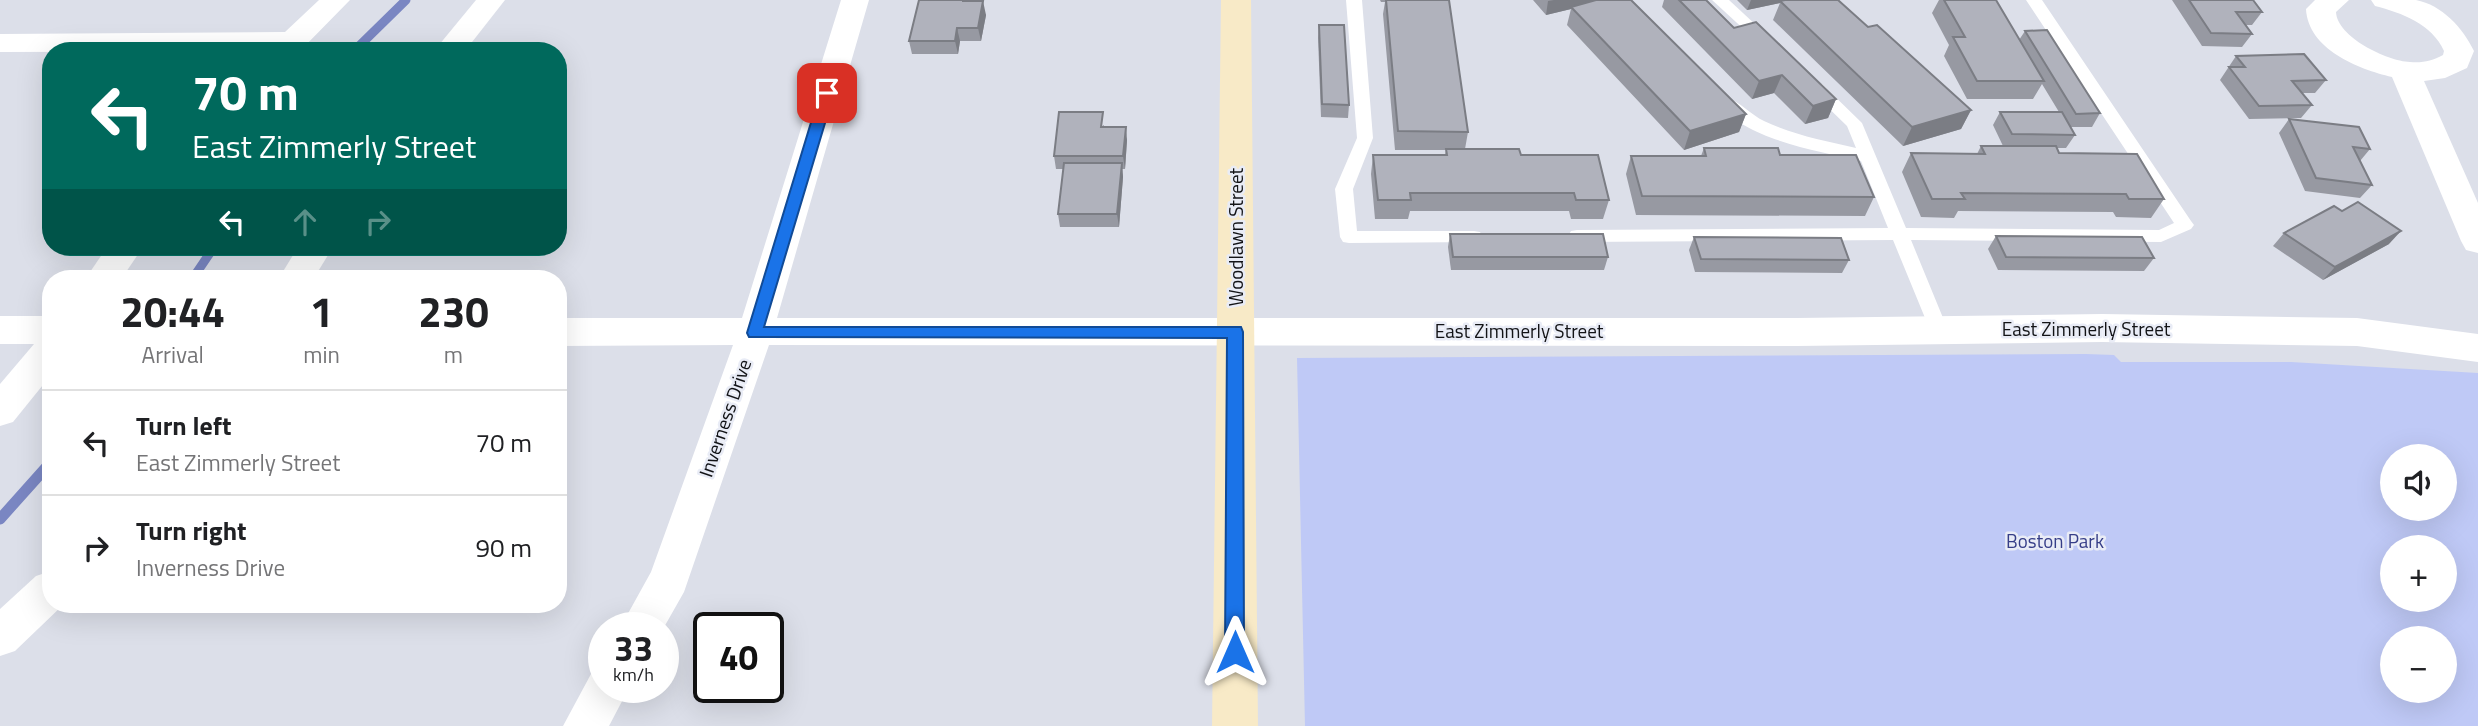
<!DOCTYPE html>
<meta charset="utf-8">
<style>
body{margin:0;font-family:"Titillium Web",sans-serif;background:#f6f6f6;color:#202124;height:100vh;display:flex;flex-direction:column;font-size:26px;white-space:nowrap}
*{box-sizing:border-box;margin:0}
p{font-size:23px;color:#757577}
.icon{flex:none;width:38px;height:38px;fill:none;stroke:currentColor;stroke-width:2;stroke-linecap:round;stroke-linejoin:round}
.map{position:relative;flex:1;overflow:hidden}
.panel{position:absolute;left:42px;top:270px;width:525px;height:343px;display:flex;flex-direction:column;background:#fff;border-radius:28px;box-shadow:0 7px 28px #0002}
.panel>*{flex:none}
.top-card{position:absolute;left:42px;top:42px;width:525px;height:214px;border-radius:28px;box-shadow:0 7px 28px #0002;background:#00695c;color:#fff;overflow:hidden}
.buttons{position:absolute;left:2380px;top:444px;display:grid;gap:14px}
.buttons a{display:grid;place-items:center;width:77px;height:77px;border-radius:50%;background:#fff;box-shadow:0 7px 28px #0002;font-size:35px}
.speed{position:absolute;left:588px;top:612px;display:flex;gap:14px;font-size:35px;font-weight:700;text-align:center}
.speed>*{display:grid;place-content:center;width:91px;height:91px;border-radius:50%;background:#fff;box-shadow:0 7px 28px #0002;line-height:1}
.speed small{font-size:18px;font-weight:400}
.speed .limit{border:4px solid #111;border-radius:10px;background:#fff;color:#111}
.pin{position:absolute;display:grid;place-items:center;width:60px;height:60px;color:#fff;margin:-30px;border-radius:14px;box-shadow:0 4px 10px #0006}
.me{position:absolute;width:77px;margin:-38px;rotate:0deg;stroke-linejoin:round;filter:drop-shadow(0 0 5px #0008)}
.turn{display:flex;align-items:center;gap:24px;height:147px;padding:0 35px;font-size:32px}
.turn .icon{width:91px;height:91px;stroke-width:2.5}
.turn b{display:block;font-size:49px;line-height:60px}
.lanes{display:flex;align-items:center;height:66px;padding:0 35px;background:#0003;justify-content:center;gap:35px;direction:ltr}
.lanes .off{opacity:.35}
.eta{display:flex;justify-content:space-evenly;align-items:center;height:119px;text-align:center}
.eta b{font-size:42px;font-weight:700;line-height:49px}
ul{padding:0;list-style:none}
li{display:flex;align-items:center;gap:21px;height:105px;padding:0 35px;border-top:2px solid #e0e0e0}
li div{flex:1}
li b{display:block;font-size:26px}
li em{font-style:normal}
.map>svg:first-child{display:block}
</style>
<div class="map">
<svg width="2478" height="726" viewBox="0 0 2478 726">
<rect width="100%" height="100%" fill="#dcdfe9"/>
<path fill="#bfc9f6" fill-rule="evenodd" d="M2086,354L2114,355L2121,362H2291L2478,373V726H1305L1297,358ZM2392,457H2445V509H2392ZM2392,548H2445V600H2392ZM2392,639H2445V691H2392Z"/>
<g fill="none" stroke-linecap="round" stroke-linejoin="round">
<g stroke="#7a86c2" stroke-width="9">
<polyline points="354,51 406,0"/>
<polyline points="193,278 214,247"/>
</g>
<polyline stroke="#7a86c2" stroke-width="11" points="0,519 51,462"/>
<g fill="#fff" fill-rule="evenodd">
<polygon points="1346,0 1362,0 1373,138 1353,189 1357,231 1474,231 1480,232 1483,237 1480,242 1349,243 1343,242 1340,237 1335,189 1357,138"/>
<polygon points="1712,0 1729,0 1771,39 1774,42 1771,45 1761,45"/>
<path d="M2026,0H2042L2191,221L2194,225L2191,229L2161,242L1911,240L1948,330L1946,335L1939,337L1932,335L1930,330L1893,240L1577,242L1571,241L1568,236L1571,231L1577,230L1888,228L1861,161C1819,151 1745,140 1718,103L1726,98C1740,101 1751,115 1764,121C1793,135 1825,141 1856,148L1847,126L1808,88L1816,83L1822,84L1862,123L1906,228L2159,230L2174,223Z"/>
</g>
<g fill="#fff" fill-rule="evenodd">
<polygon points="319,0 350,0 300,51 0,52 0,34 285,32"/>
<polygon points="476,0 505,0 465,51 434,51"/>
<polygon points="841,0 869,0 777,318 1797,318 2102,314 2357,318 2478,334 2478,362 2357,346 2102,342 1797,346 769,345 684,592 663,629 620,628 651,572 733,345 558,346 558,318 742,318"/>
<path d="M2315,0H2349L2336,12C2337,37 2387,61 2410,62C2423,63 2432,61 2443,55L2444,51C2432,24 2402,13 2375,6L2371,0C2385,0 2402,0 2416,0C2442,5 2463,28 2474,51L2467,68L2445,78L2424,81L2478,203V253L2466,250L2461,241L2392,77C2358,69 2308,49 2306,9Z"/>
<polygon points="107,247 143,247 122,278 86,278"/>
<polygon points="298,247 333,247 314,278 279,278"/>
<polygon points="0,316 51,316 51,375 13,422 0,426 0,384 34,344 0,344"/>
<polygon points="51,571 51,604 64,604 15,651 0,656 0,609 36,576"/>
<polygon points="604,669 604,688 629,688 609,726 563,726 591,674"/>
</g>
<polygon fill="#f8eac7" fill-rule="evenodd" points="1221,0 1251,0 1258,726 1212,726"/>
</g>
<g fill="#9799a2">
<polygon points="1380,0 1449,0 1468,132 1465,149 1521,155 1609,200 1603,219 1571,219 1569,211 1410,211 1408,219 1375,219 1371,174 1373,155 1445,155 1446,150 1395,150 1383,14 1385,2 1381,2"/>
<polygon points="1533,0 1631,0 1746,114 1739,132 1684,150 1567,25 1571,9 1546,15"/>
<polygon points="1664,0 1706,0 1734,28 1836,99 1828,118 1805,124 1774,93 1752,99 1662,7"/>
<polygon points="1737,0 1838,0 1868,27 1971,110 1961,129 1903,146 1773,20 1780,3 1747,10"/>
<polygon points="1939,0 1996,0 2019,40 2025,31 2100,113 2092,127 2070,127 2075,135 2066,148 2057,148 2059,153 2164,199 2151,218 2116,217 2113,212 1958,211 1954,218 1921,217 1902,172 1911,153 1977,154 1981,146 2003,146 1993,125 2000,112 2059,112 2042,84 2033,99 1967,99 1944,56 1949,45 1932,13"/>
<polygon points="2172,0 2253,0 2262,12 2252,25 2246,25 2252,34 2242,47 2202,46"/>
<polygon points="968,1 986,15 981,41 960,41 958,54 912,54 909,41"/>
<polygon points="1319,25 1349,105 1348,118 1321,117 1318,38"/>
<polygon points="2236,56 2326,80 2315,93 2302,93 2312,105 2301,118 2249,119 2220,80"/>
<polygon points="2289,119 2370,149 2360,161 2372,185 2360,198 2305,191 2279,133"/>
<polygon points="1104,125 1104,127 1127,140 1125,169 1122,169 1123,177 1119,227 1060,227 1058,214 1063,169 1056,169 1054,156"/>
<polygon points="1704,148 1780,155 1874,197 1865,216 1636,215 1626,174 1631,156 1701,156"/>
<polygon points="2284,233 2389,244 2323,280 2273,246"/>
<polygon points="1450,234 1608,257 1604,270 1451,270 1448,247"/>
<polygon points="1996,236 2154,258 2144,271 1998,270 1988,249"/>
<polygon points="1694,237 1849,260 1842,273 1695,272 1689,250"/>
</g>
<g fill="#7b7d84">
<polygon points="1554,0 1601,0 1571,7 1571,9 1546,15 1548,1"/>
<polygon points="1751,0 1792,0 1780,1 1780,3 1747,10"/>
<polygon points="983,1 986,15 981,41 978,28"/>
<polygon points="957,28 960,41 958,54 955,41"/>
<polygon points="1782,75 1774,93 1752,99 1759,81"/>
<polygon points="1836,99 1828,118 1805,124 1813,106"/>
<polygon points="1971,110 1961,129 1903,146 1912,127"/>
<polygon points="1746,114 1739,132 1684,150 1690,131"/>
<polygon points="1126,127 1127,140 1125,169 1123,156"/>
<polygon points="1122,163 1123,177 1119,227 1117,214"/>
<polygon points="2401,231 2389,244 2323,280 2335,267"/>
</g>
<g fill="#b0b2bc" stroke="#7b7d84" stroke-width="2">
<polygon points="919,0 963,0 963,1 983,1 978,28 957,28 955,41 909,41"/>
<polygon points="1386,0 1449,0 1468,132 1398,131"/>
<polygon points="1596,0 1631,0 1746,114 1690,131 1571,7"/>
<polygon points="1679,0 1706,0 1734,28 1756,22 1836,99 1813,106 1782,75 1759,81"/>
<polygon points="1785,0 1838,0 1868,27 1877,25 1971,110 1912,127 1780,1"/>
<polygon points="1944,0 1996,0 2044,81 1977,81 1953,37 1965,37"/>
<polygon points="2189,0 2253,0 2262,12 2236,12 2252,34 2211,33"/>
<polygon points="1319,25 1344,25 1349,105 1322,104"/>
<polygon points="2047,30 2100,113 2076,114 2025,31"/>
<polygon points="2304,54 2326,80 2292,81 2312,105 2259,106 2229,67 2245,67 2236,56"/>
<polygon points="1059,112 1103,112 1101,127 1126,127 1123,156 1054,156"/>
<polygon points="2000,112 2062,112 2075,135 2012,134"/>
<polygon points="2289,119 2359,127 2370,149 2353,147 2372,185 2316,178"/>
<polygon points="1981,146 2056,146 2059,153 2137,154 2164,199 2129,199 2126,194 1961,193 1965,199 1932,199 1911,153 1985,154"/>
<polygon points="1704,148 1778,148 1780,155 1856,155 1874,197 1642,196 1631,156 1706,156"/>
<polygon points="1446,149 1519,149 1521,155 1598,155 1609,200 1576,200 1574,193 1410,193 1411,200 1378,200 1373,155 1447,155"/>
<polygon points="1064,163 1122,163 1117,214 1058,214"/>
<polygon points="2358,202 2401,231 2335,267 2284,233 2334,206 2342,211"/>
<polygon points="1450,234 1603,234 1608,257 1453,257"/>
<polygon points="1996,236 2142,237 2154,258 2006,257"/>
<polygon points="1694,237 1841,238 1849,260 1701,259"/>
</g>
<polygon fill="#1a73e8" stroke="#114b97" stroke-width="2" points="827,89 834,93 764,327 1241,327 1243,332 1244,652 1241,658 1235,661 1228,658 1225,652 1227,338 749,337 747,333 820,93"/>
<g text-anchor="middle" stroke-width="5" stroke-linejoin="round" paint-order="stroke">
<g font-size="19" fill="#121316" stroke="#e9ecf6">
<text transform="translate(1236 237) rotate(-90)" y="7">Woodlawn Street</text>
<text x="2086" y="336">East Zimmerly Street</text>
<text x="1519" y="338">East Zimmerly Street</text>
<text transform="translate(725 418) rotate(-71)" y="7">Inverness Drive</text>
</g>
<g font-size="19" fill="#363e88" stroke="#e9ecf6">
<text x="2055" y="548">Boston Park</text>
</g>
</g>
</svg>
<div class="buttons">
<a><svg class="icon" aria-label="sound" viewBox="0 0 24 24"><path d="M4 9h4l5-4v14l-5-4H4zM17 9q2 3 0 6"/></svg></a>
<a>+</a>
<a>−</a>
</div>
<div class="speed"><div>33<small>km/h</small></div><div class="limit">40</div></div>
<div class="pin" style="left:827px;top:93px;background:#d93025"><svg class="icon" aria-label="arrive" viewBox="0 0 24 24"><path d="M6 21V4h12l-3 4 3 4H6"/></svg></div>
<svg class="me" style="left:1235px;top:652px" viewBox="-20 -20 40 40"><path d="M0-17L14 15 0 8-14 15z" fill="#1a73e8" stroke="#fff" stroke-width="4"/></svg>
<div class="top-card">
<div class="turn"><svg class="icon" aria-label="left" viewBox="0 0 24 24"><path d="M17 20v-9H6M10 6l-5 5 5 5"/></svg><div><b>70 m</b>East Zimmerly Street</div></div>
<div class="lanes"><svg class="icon" aria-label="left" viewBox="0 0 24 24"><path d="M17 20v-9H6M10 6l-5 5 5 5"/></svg><svg class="icon off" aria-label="ahead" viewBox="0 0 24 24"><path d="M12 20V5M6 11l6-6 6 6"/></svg><svg class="icon off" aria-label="right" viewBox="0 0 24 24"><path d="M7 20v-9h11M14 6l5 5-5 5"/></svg></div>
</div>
<section class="panel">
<div class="eta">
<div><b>20:44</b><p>Arrival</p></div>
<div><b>1</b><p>min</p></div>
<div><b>230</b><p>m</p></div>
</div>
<ul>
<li><svg class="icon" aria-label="left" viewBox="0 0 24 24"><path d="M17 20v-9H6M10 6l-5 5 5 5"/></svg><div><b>Turn left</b><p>East Zimmerly Street</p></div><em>70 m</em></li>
<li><svg class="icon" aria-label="right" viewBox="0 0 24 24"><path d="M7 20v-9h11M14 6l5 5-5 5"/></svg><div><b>Turn right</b><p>Inverness Drive</p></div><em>90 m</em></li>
</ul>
</section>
</div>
